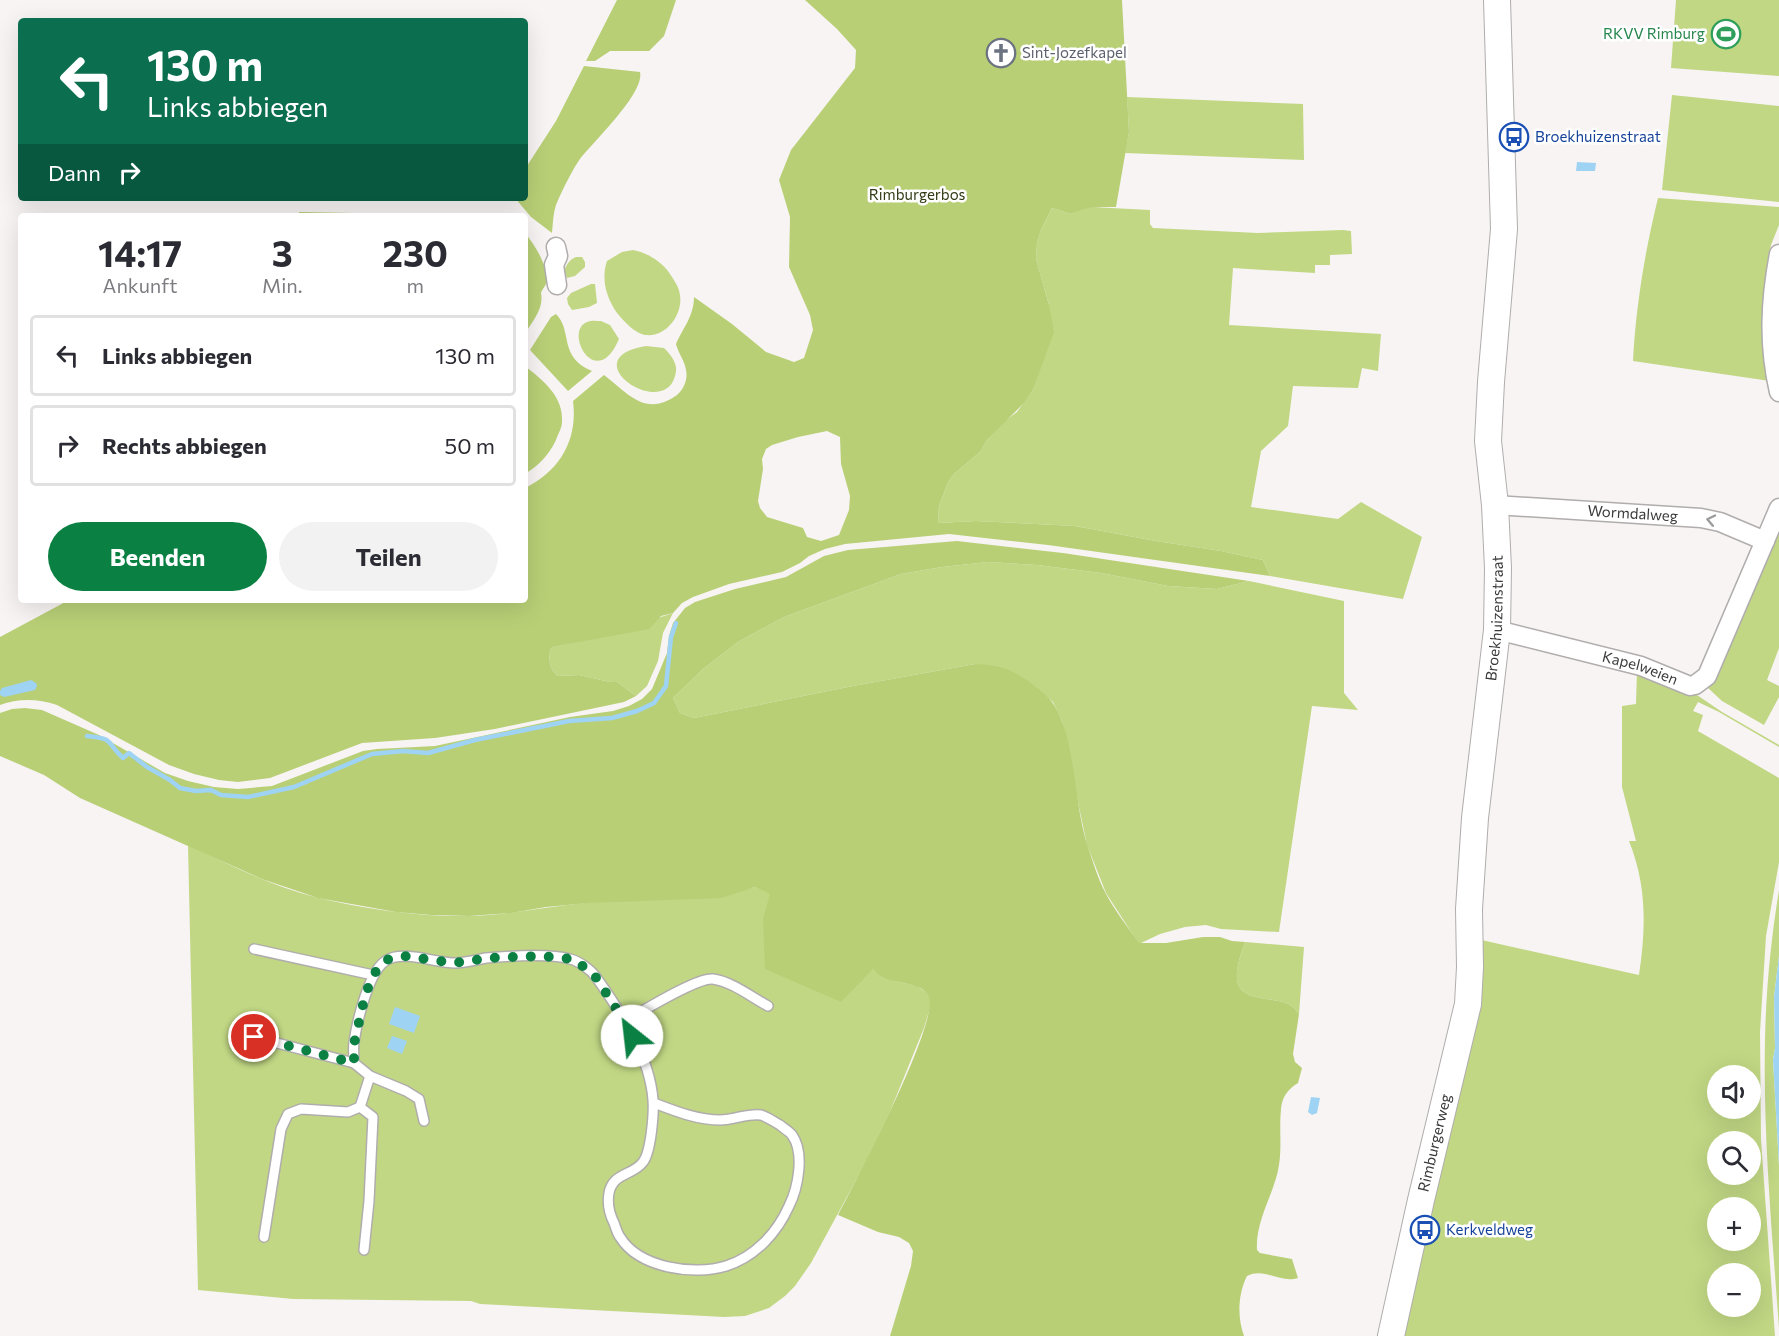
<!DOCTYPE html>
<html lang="de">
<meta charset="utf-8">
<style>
body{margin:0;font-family:Commissioner,sans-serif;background:#f2f2f3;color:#2b2b33;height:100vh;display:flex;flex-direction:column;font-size:22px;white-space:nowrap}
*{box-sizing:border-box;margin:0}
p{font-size:20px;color:#7c7c81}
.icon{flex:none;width:33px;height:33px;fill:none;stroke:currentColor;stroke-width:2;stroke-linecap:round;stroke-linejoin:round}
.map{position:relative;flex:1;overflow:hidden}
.details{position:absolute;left:18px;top:213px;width:510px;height:390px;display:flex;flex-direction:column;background:#fff;border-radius:6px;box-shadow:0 6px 24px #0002}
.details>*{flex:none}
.banner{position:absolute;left:18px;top:18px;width:510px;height:183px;border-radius:6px;box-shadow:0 6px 24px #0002;background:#0b6e4f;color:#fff;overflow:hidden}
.controls{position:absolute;left:1707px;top:1065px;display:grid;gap:12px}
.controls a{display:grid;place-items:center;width:54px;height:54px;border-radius:50%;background:#fff;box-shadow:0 6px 24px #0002;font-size:30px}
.pin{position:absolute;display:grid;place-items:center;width:51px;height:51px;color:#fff;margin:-26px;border:3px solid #fff;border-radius:50%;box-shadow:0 2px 6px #0007}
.me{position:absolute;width:66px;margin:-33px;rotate:331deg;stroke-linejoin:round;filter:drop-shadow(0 0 4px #0008)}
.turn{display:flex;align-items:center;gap:21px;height:126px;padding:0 30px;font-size:27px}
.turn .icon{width:78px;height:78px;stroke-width:2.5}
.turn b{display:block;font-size:42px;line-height:51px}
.then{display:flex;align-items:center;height:57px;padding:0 30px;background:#0003;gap:12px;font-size:22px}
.eta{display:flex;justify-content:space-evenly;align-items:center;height:102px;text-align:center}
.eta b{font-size:36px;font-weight:700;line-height:42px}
.cta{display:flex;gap:12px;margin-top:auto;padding:12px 30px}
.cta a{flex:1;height:69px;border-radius:36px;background:#0b8043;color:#fff;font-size:24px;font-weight:700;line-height:69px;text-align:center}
.cta a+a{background:#f2f2f3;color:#2b2b33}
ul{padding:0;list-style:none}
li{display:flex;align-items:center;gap:18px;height:81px;margin:0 12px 9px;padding:0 18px;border:3px solid #e1e1e2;border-radius:6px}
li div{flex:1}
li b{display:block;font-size:22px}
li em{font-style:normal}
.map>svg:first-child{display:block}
</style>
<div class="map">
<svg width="1779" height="1336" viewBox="0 0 1779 1336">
<rect width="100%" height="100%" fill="#f8f4f3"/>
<g fill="#c1d784" fill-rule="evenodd">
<polygon points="1676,0 1779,0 1779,76 1671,68"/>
<polygon points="1672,95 1779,106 1779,202 1662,190"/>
<polygon points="1127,97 1303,104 1304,160 1125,153 1129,132"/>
<path d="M1658,198L1779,207V225L1771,245L1768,263L1770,381L1633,361C1636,305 1645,251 1658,198Z"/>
<polygon points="1092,207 1150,210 1150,224 1153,228 1258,233 1343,230 1351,231 1352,254 1330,255 1330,265 1315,265 1315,273 1233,268 1229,325 1381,334 1378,371 1362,368 1358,388 1293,386 1288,426 1261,451 1251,507 1338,519 1361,502 1422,537 1403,599 1270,576 1263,560 1221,551 1156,541 1075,526 976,521 938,523 939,506 948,482 954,474 980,452 987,440 1005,421 1017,412 1033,390 1045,353 1049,305 1036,259 1037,243 1041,230 1052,208 1071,214 1080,209"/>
<path d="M633,250C646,252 660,261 668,271C673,279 679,286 680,295C683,315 666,337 646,335C635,334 624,321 617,313C606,297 601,279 607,261L622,252Z"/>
<path d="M576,257H582L585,262V267L575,276L567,278L564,271C566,265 570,259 576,257Z"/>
<polygon points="591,284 595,284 597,303 589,307 572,310 568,304 567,298 571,293"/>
<path d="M601,321L610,325L619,339C596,393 563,331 587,322C591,320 597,321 601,321Z"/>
<path d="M646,346L664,348C672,356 679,365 675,376C663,421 571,358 646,346Z"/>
<polygon points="1779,524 1779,648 1767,680 1779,686 1779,697 1764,725 1722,701 1707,687"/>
<polygon points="988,562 1037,565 1101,573 1168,586 1217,589 1249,581 1344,601 1344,693 1358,710 1312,706 1279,932 1221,929 1206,925 1185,927 1160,934 1139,944 1106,893 1087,845 1075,788 1067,740 1062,721 1053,702 1036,687 975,664 853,686 694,718 680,713 673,698 703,669 738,642 784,617 901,574 942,567"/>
<path d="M673,613L663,633L658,661L647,686L636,696L617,682H610L579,675L558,676C549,668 549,662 550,650L553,647L597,638Z"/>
<path d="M1637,671L1691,691L1722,712L1779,745V747L1719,712L1698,702L1693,711L1703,715L1698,731L1779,778V862L1766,936L1760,1032L1761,1140L1775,1336H1399L1477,939L1639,975C1646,928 1647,886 1629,841H1636L1622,787V706L1636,704ZM1718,1076H1750V1108H1718ZM1718,1142H1750V1174H1718ZM1718,1208H1750V1240H1718ZM1718,1274H1750V1306H1718Z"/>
<path d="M188,845C230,865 273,887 319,898C365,909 420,917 467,916C507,915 545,907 585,903C637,898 690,895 743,890L755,887L787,899L884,978L916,986L926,992L930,997V1008L924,1028L889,1114L867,1160L811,1263L795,1286L785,1296L769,1308L745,1316L724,1317L480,1304L471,1301L293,1299L198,1290Z"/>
<path d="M1779,890V956L1774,997L1775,1048L1773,1060L1779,1166V1328C1772,1232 1763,1136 1765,1040C1766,989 1771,939 1779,890Z"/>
<path d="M1245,942L1304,947L1299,1014C1297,1012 1296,1009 1293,1007C1278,995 1239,1004 1237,979C1236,967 1241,954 1245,942Z"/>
</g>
<g fill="#b8cf76" fill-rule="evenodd">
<polygon points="617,0 676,0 664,36 649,51 610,51 595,61 586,61"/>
<path d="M805,0H1122L1129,132L1116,207C1100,207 1086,206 1071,214L1052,208L1041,230L1037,243L1036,259L1049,305L1054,332L1033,390L1024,403L987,440L980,452L954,474L948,482L939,506L938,523L976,521L1075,526L1156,541L1221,551L1263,560L1270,576L1048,545L949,534L845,544L825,549L809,556L800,563L782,572L729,584L693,597L682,603L673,613L661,616L649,629L553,647L550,650C549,662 549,668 558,676L579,675L610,682H617L636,696L624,702L495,729L435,738L362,743L270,778L238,782L219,780L194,774L169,765L57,705C38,699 19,698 0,705V637L69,600H525V488C560,471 578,440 573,401L604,375C628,393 645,418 677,395C684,389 688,379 686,370C685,361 678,353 676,344C683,328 694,316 694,297L732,324L766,352L794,362L804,358L813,330L810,315L789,267L790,217L779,180L791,150L855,68L856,50L837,29ZM827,431L840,437L841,464L850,496L849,510L839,535L821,541L807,537L803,528L767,517L760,508L758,501L763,469L762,459L766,449L772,445L798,437Z"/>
<path d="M584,66L640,72C645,93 593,142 580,159C572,170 561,193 556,205C553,214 553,224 552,233L531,217L515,198H525V169L556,121Z"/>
<polygon points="299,212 464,215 299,216"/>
<path d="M525,233C534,244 550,268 546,284C546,285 541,291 541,293C544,309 533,320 525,334Z"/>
<path d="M556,314C573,331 558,357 592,371L568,391L530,350L551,317Z"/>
<path d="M525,366C543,380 564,397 562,422C562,428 558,434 556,440C549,455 538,466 525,474Z"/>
<path d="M957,541L1063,553L1249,581L1217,589L1168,586L1101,573L1037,565L988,562L942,567L901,574L784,617L738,642L703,669L673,698L680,713L694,718L853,686L975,664C997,665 1009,668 1027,680C1036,687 1048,695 1054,705C1077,742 1073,803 1088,847C1093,862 1098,879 1106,894C1115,911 1128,927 1139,943H1166L1203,937H1220L1232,941L1245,942C1241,954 1236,967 1237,979C1239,1004 1278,995 1293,1007C1296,1009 1297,1012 1299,1014L1293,1054L1295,1062L1302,1068L1298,1083C1288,1089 1282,1097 1281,1109C1279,1127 1282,1146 1279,1165C1275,1193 1255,1220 1257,1250L1260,1253L1292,1259L1298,1278C1281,1284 1265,1267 1247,1276C1238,1294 1237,1317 1244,1336H890L911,1266L913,1251L909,1243L899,1237L878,1232L838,1215C855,1183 939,1023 929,997C924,983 895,983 884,978C880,976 876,972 873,969L841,1002L765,969L763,919L770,894L755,887L721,898L588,903L546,907L511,913L469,916L431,915L396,912L318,898L262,879L80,798L44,775L0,756V713L12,709L25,708L42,710L99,735L165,773L188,781L214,787L238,789L272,786L363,751L377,749L435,746L570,717L613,711L629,706L642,699L652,689L667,653L669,636L673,623L685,608L695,602L735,589L786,577L824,556L848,550Z"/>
</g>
<g fill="#9fd3f3">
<polygon points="1577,162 1596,163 1595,171 1576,171"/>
<polygon points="31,680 36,683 37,686 35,690 4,697 0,695 0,691 2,688"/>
<polygon points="1779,956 1779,1165 1773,1060 1775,1048 1774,997"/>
<polygon points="395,1007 420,1016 414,1033 389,1024"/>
<polygon points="392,1036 407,1041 402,1054 387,1048"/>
<polygon points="1311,1097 1320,1098 1317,1113 1312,1115 1308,1112"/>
</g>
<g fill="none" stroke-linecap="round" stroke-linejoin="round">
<path stroke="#9fd3f3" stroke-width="4.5" d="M87,736C115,739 105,741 123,758L129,753L147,767L170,780L180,788L196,791L211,790L221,795L248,797L294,787L372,754L403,751L428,753L475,740L569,721L612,718L637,711L654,703L666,686L671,637L676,623"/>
<g stroke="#b0adac" stroke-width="12">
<g id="lane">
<polyline points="254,949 373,975"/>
<path d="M625,1021C641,1012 697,977 713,979C733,982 751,997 768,1006"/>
<polyline points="254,1037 354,1063"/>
<path d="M424,1121L419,1099L406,1091L370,1076L354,1063C354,1056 353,1049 354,1042C357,1022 369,969 387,960C403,950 436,963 455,963C465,963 476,960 486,958C509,956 548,953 570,959C579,961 591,970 596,977C621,1012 650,1057 653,1100C654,1113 651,1152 643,1162C633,1176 613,1172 609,1193C607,1204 609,1213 614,1223C616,1228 617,1233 620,1237C639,1268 694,1276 726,1266C755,1257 777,1233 789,1206C798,1188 805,1153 792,1135C789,1131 783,1128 780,1125C774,1122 768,1117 761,1115C747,1113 735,1120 720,1120C697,1120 675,1111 654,1103"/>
<polyline points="264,1237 281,1129 288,1114 301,1109 348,1112 360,1107"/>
<polyline points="364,1250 369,1201 373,1117 360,1107 370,1076"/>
</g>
</g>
<g stroke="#b0adac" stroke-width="21">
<g id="street">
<polyline points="556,247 558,256 554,265 557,285"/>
<path d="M1779,254C1770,301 1768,345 1779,392"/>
<path id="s1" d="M1495,505L1701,518L1720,522L1765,541"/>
<path id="s2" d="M1497,630L1641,666L1690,686L1695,685L1707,676L1779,508"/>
</g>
</g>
<g stroke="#b0adac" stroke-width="28">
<g id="secondary">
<path id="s3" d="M1391,1336L1421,1200L1468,1004L1470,967L1469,909L1475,818L1497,630L1498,568L1495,505L1488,441L1491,382L1504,229L1497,0"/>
</g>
</g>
<use href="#lane" stroke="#fff" stroke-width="9"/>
<use href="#street" stroke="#fff" stroke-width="18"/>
<use href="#secondary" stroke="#fff" stroke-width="26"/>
</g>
<defs><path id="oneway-chevron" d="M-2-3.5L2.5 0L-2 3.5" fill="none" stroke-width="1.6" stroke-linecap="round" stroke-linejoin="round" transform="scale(1.5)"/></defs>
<use stroke="#9d9c9c" href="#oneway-chevron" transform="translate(1711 520) rotate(-168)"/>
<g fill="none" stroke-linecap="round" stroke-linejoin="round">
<polyline stroke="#0b8043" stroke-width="10" stroke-dasharray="0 18" points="254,1037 354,1063 354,1044 365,996 373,975 386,960 404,956 454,963 489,958 541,956 572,959 593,973 625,1022 632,1036"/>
</g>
<defs>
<g id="stadium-ring" transform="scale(1.5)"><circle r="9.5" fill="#fff" stroke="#2e9e5b" stroke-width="1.5"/><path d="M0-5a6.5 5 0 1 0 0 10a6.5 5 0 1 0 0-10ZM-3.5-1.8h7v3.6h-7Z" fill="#2e9e5b"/></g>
<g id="church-ring" transform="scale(1.5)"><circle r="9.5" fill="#fff" stroke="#6b7280" stroke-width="1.5"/><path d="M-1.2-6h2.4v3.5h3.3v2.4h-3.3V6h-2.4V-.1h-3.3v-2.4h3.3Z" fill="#6b7280"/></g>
<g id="bus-ring" transform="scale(1.5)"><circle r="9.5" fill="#fff" stroke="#1a4fb4" stroke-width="1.5"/><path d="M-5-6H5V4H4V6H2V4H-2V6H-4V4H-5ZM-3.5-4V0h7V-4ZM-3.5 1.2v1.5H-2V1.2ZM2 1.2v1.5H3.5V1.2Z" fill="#1a4fb4"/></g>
</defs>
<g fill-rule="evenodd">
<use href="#stadium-ring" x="1726" y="34"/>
<use href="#church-ring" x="1001" y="53"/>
<use href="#bus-ring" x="1514" y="137"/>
<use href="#bus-ring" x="1425" y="1230"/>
</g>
<g text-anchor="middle" stroke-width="5" stroke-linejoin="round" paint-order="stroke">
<g font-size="15" fill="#27864d" stroke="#fff" text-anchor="end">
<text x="1705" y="39">RKVV Rimburg</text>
</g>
<g font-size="15" fill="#5b616d" stroke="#fff" text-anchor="start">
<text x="1022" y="58">Sint-Jozefkapel</text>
</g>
<g font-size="15" fill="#164399" stroke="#fff" text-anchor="start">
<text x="1535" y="142">Broekhuizenstraat</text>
<text x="1446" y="1235">Kerkveldweg</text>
</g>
<g font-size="15" fill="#313a14" stroke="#fff">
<text x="917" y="200">Rimburgerbos</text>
</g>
<g font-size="15" fill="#3b3939" stroke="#fff">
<text dy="5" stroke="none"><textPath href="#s1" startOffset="138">Wormdalweg</textPath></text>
<text dy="5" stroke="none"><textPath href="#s3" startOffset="728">Broekhuizenstraat</textPath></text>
<text dy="5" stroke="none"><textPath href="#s2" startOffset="148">Kapelweien</textPath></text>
<text dy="5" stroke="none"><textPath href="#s3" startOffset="198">Rimburgerweg</textPath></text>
</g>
</g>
</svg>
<div class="controls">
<a><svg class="icon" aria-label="sound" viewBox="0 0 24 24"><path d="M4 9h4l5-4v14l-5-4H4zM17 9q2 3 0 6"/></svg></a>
<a><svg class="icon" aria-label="search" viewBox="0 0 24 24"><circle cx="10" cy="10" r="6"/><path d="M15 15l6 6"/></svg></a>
<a>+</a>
<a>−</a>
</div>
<div class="pin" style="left:254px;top:1037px;background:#d93025"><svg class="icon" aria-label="arrive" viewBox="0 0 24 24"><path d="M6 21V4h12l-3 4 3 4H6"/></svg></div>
<svg class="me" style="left:632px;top:1036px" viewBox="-20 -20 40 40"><circle r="19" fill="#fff"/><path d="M0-13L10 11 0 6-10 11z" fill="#0b8043"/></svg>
<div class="banner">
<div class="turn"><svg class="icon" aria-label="left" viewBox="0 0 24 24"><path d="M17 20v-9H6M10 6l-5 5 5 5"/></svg><div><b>130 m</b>Links abbiegen</div></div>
<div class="then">Dann<svg class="icon" aria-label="right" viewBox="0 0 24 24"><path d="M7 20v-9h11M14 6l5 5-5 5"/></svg></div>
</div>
<section class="details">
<div class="eta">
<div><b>14:17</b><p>Ankunft</p></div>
<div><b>3</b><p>Min.</p></div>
<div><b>230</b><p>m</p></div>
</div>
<ul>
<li><svg class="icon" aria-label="left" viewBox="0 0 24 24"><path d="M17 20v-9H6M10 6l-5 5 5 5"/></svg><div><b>Links abbiegen</b></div><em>130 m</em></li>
<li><svg class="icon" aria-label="right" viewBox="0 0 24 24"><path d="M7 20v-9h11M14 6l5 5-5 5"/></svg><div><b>Rechts abbiegen</b></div><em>50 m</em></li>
</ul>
<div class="cta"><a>Beenden</a><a>Teilen</a></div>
</section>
</div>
